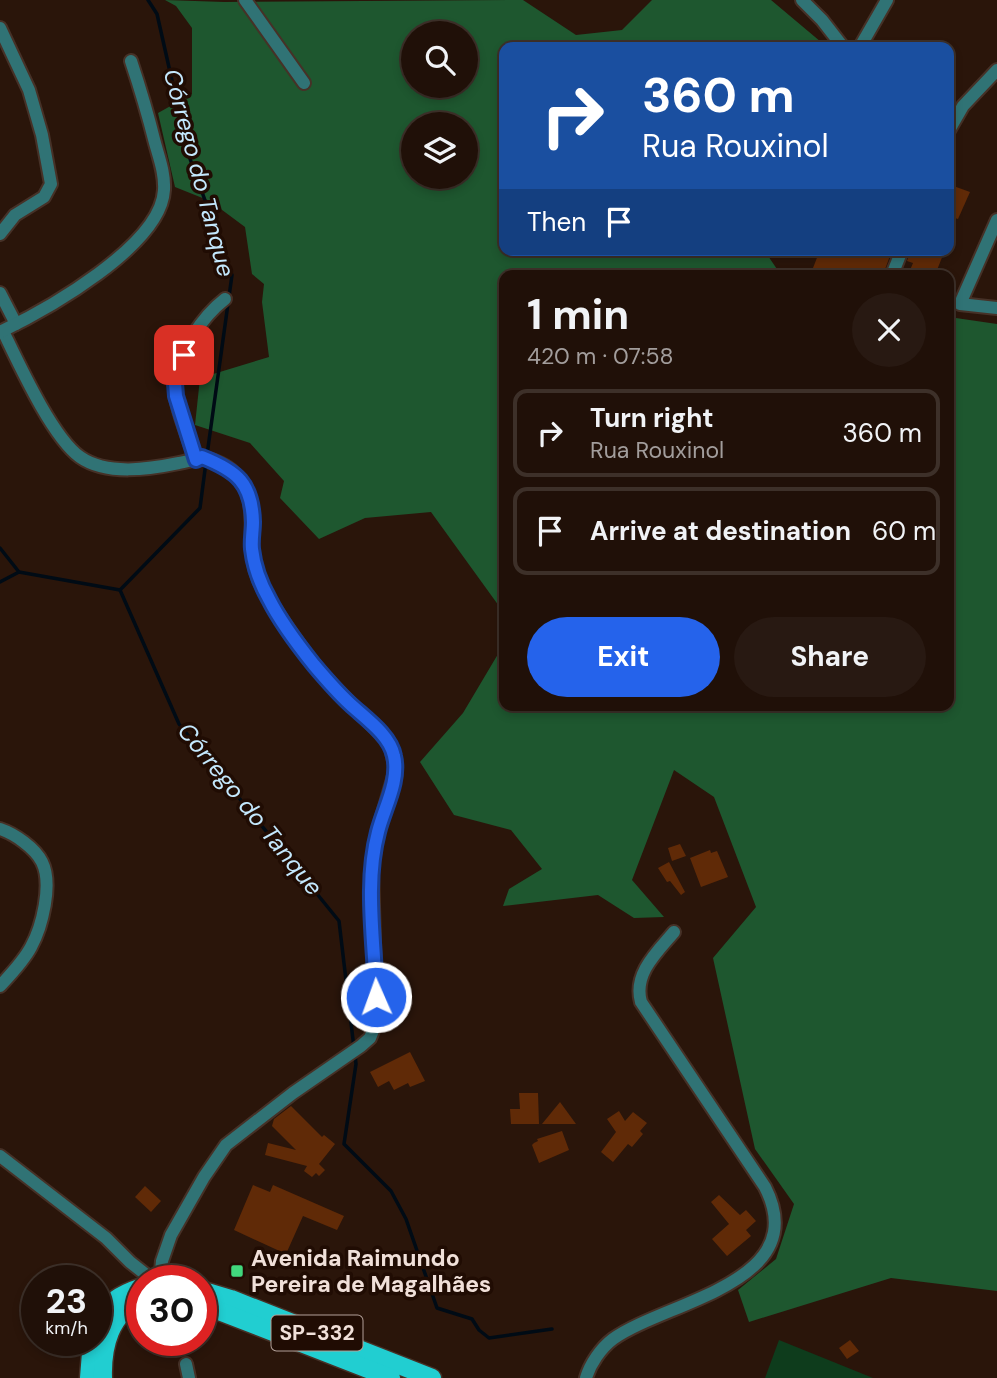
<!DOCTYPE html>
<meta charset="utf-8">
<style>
body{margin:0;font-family:"DM Sans",sans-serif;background:#281912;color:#f1f3f6;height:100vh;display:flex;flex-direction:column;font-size:26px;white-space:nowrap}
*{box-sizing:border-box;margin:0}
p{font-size:23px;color:#a29d9c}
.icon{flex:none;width:38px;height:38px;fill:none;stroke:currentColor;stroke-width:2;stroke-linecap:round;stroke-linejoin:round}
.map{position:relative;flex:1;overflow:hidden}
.panel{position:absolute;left:499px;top:270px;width:455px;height:441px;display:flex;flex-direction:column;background:#201008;border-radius:14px;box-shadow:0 4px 10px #0003,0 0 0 2px #3d3029}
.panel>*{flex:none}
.hud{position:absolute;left:499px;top:42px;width:455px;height:214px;border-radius:14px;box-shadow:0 4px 10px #0003,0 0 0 2px #3d3029;background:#1a4fa0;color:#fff;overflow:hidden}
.fabs{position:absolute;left:401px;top:21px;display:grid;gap:14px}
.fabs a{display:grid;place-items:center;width:77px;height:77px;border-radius:50%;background:#201008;box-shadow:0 4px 10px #0003,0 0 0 2px #3d3029;font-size:35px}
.speed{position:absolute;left:21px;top:1265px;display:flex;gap:14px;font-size:35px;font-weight:700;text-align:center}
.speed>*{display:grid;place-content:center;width:91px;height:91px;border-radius:50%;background:#201008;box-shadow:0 4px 10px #0003,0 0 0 2px #3d3029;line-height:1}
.speed small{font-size:18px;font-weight:400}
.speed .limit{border:10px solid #d22;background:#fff;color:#111}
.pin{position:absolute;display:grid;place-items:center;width:60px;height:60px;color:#fff;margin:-30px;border-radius:14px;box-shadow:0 4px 10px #0006}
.me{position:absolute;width:77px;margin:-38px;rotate:358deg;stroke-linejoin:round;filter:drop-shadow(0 0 5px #0008)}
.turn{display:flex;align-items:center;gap:24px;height:147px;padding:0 28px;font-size:32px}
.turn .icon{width:91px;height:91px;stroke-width:2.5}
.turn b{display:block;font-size:49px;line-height:60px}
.then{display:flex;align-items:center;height:66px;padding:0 28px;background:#0003;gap:14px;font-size:26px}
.round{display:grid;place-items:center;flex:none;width:74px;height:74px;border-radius:37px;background:#281912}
.headline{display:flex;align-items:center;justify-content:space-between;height:119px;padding:0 28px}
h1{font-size:42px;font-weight:700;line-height:52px}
.cta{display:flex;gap:14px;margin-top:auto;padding:14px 28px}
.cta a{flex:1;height:80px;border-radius:42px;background:#2563eb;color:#fff;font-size:28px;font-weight:700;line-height:80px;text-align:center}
.cta a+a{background:#281912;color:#f1f3f6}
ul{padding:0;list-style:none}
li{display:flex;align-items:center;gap:21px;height:88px;margin:0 14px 10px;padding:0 14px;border:4px solid #3d3029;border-radius:14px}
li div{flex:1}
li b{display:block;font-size:26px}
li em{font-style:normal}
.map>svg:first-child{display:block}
</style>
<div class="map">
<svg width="997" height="1378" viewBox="0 0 997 1378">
<rect width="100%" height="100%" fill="#2a150a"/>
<polygon fill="#0e3c1c" points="779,1340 873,1378 765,1378"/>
<g fill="#1e572f" fill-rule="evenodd">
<path d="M165,0L224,2L523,0L576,35L622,30L652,0H771L821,42L817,47H504V250H764L781,275H504V613L431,512L365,518L319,539L280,498L284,481L250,443L195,425L200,378L269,357L262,302L264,284L252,274L245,227L210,201L175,187L158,113L192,94V28L176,6ZM413,33H466V86H413ZM413,124H466V177H413Z"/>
<polygon points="949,317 997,324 997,1291 891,1278 749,1322 738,1290 776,1259 794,1204 755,1149 713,958 756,907 714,797 674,770 632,880 664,917 634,918 598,895 503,906 509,889 542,869 511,830 454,815 420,762 463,713 504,644 504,705 948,705"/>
</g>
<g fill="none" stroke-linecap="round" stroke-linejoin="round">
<g stroke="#000b15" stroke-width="3.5">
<polyline points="148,0 157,14 189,156 232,275 207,455"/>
<polyline points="206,462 200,508 120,590 179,724 339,921 354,1048"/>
<polyline points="0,548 19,572 120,590"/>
<polyline points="0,582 19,572"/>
<polyline points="355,1055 356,1064 344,1144 391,1191 406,1219 437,1308 472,1319 479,1330 489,1338 552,1329"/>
</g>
</g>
<g fill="#602a07">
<polygon points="948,184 970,192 958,219 948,216"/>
<polygon points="820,250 892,250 883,275 826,275 827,271 813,268"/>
<polygon points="911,250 945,250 935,275 908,275 913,263 907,261"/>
<polygon points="680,844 686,856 672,861 668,848"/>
<polygon points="710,850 711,853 717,851 728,877 701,887 690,858"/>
<polygon points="669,862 685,892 681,895 670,881 667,882 658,868"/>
<polygon points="410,1052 425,1081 410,1087 408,1083 394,1090 389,1081 378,1087 370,1072"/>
<polygon points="519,1093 538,1093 539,1124 511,1124 510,1109 520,1109"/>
<polygon points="560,1102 576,1124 542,1124"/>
<polygon points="291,1106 322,1137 324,1135 335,1144 319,1164 325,1170 319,1176 316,1173 312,1177 304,1171 307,1166 265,1155 268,1143 296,1150 272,1126 274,1119"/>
<polygon points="619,1111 625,1121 633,1112 647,1123 640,1131 643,1134 632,1147 628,1144 613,1162 601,1152 616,1132 607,1119"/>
<polygon points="562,1131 569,1150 539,1163 532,1145 534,1143 538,1141 537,1139"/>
<polygon points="253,1185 270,1192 273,1185 344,1216 337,1230 303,1216 286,1254 234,1230"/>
<polygon points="145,1186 161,1201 151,1212 135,1197"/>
<polygon points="719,1195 740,1215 746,1210 756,1221 746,1230 751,1236 727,1256 712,1239 729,1224 711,1202"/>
<polygon points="850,1340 859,1351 847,1359 839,1348"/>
</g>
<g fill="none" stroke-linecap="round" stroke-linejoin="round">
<g stroke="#463127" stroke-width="16">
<g id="minor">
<polyline points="245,0 304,83"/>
<polyline points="802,0 822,20 843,47"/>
<polyline points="0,28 29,90 42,135 51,184 44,197 15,215 0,234"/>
<polyline points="860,47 887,0"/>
<polyline points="948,132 963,106 997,70"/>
<polyline points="997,220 960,304 997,308"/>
<polyline points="892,275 902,250"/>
<polyline points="0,293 16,324"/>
<path d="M3,331C19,364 52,437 80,457C107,476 150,469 179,463C187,462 199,457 205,458C214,460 227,466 233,472C262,499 246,534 255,568C260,588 274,607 285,624C294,637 303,651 313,663C336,692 365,716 390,744L396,769L377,834L372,870L376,1013L374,1028L370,1038L361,1046L293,1093L226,1145L204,1177L171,1235L162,1261L160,1281"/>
<path d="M0,332C46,310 161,246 164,190C165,173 159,158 155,143C148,115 140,88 131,61"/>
<path d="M196,460C189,438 173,404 175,381C177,353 203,316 225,299"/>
<path d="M0,829C15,834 35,848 42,862C53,884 42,927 31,947C23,962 11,974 0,986"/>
<polyline points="0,1156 106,1238 130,1262 154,1281"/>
<polyline points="186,1364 189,1378"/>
<path d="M586,1378C590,1364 601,1348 613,1339C666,1301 814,1283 765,1187L641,1002C633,974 657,952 674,932"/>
</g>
</g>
<g stroke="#463127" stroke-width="21">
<g id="primary">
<polyline points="201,1290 231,1299 432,1378"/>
<polyline points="201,1304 391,1378"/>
<path d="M96,1325C104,1303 121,1294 142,1287"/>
<polyline points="89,1378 92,1340"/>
<path d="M103,1378C102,1347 110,1312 142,1300"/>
</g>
</g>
<use href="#minor" stroke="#307375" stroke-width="12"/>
<use href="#primary" stroke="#21ced1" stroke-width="18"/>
</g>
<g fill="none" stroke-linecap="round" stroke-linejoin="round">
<g stroke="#184099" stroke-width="18">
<path id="route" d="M184,355L175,383L176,396L196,460L202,457C237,471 252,483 253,522C253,531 251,540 252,549C254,567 260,583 269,599C280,621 298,645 314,665C325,678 337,692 350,704C365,718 390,735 394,756C400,781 384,808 378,832C364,885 375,944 376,997"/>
</g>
<use href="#route" stroke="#2563eb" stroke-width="12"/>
</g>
<rect fill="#41d77c" stroke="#200c03" stroke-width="2.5" x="230" y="1264" width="14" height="14" rx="3.5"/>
<g text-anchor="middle" stroke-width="7" stroke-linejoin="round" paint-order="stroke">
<rect fill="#200c03" stroke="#b2a099" stroke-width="2" x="271.5" y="1315.5" width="91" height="35" rx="5"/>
<g font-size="21" font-weight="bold" fill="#f0e0d9">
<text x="317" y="1340">SP-332</text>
</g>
<g font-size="23" font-weight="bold" fill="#f0e0d9" stroke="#200c03" text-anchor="start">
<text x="251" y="1266">Avenida Raimundo<tspan x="251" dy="26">Pereira de Magalhães</tspan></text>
</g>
<g font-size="24" font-style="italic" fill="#c4e8fd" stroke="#200c03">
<text transform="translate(199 173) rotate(75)" y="8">Córrego do Tanque</text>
<text transform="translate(250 809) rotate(51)" y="8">Córrego do Tanque</text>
</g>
</g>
</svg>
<div class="fabs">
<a><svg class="icon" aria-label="search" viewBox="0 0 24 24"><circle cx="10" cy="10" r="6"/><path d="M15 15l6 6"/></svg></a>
<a><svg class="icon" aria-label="layers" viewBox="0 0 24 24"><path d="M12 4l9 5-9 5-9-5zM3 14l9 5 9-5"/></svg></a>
</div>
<div class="speed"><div>23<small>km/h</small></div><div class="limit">30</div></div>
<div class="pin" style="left:184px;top:355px;background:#d93025"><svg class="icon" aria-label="arrive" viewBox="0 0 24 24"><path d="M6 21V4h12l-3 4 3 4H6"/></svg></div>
<svg class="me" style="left:376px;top:997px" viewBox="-20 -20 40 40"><circle r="17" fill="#2563eb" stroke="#fff" stroke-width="3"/><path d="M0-11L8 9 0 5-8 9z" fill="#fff"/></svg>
<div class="hud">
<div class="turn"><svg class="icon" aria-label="right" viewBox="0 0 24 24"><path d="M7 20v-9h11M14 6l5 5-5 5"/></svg><div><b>360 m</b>Rua Rouxinol</div></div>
<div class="then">Then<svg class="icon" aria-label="arrive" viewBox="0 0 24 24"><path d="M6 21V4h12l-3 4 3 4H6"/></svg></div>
</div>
<section class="panel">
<div class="headline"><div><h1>1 min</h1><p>420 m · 07:58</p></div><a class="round"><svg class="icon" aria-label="close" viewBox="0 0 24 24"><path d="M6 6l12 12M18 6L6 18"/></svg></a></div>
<ul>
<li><svg class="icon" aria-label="right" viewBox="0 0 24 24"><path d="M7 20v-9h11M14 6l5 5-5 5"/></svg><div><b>Turn right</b><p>Rua Rouxinol</p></div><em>360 m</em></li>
<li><svg class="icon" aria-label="arrive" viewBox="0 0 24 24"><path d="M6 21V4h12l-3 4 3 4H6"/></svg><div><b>Arrive at destination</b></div><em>60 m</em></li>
</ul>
<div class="cta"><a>Exit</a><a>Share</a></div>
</section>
</div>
